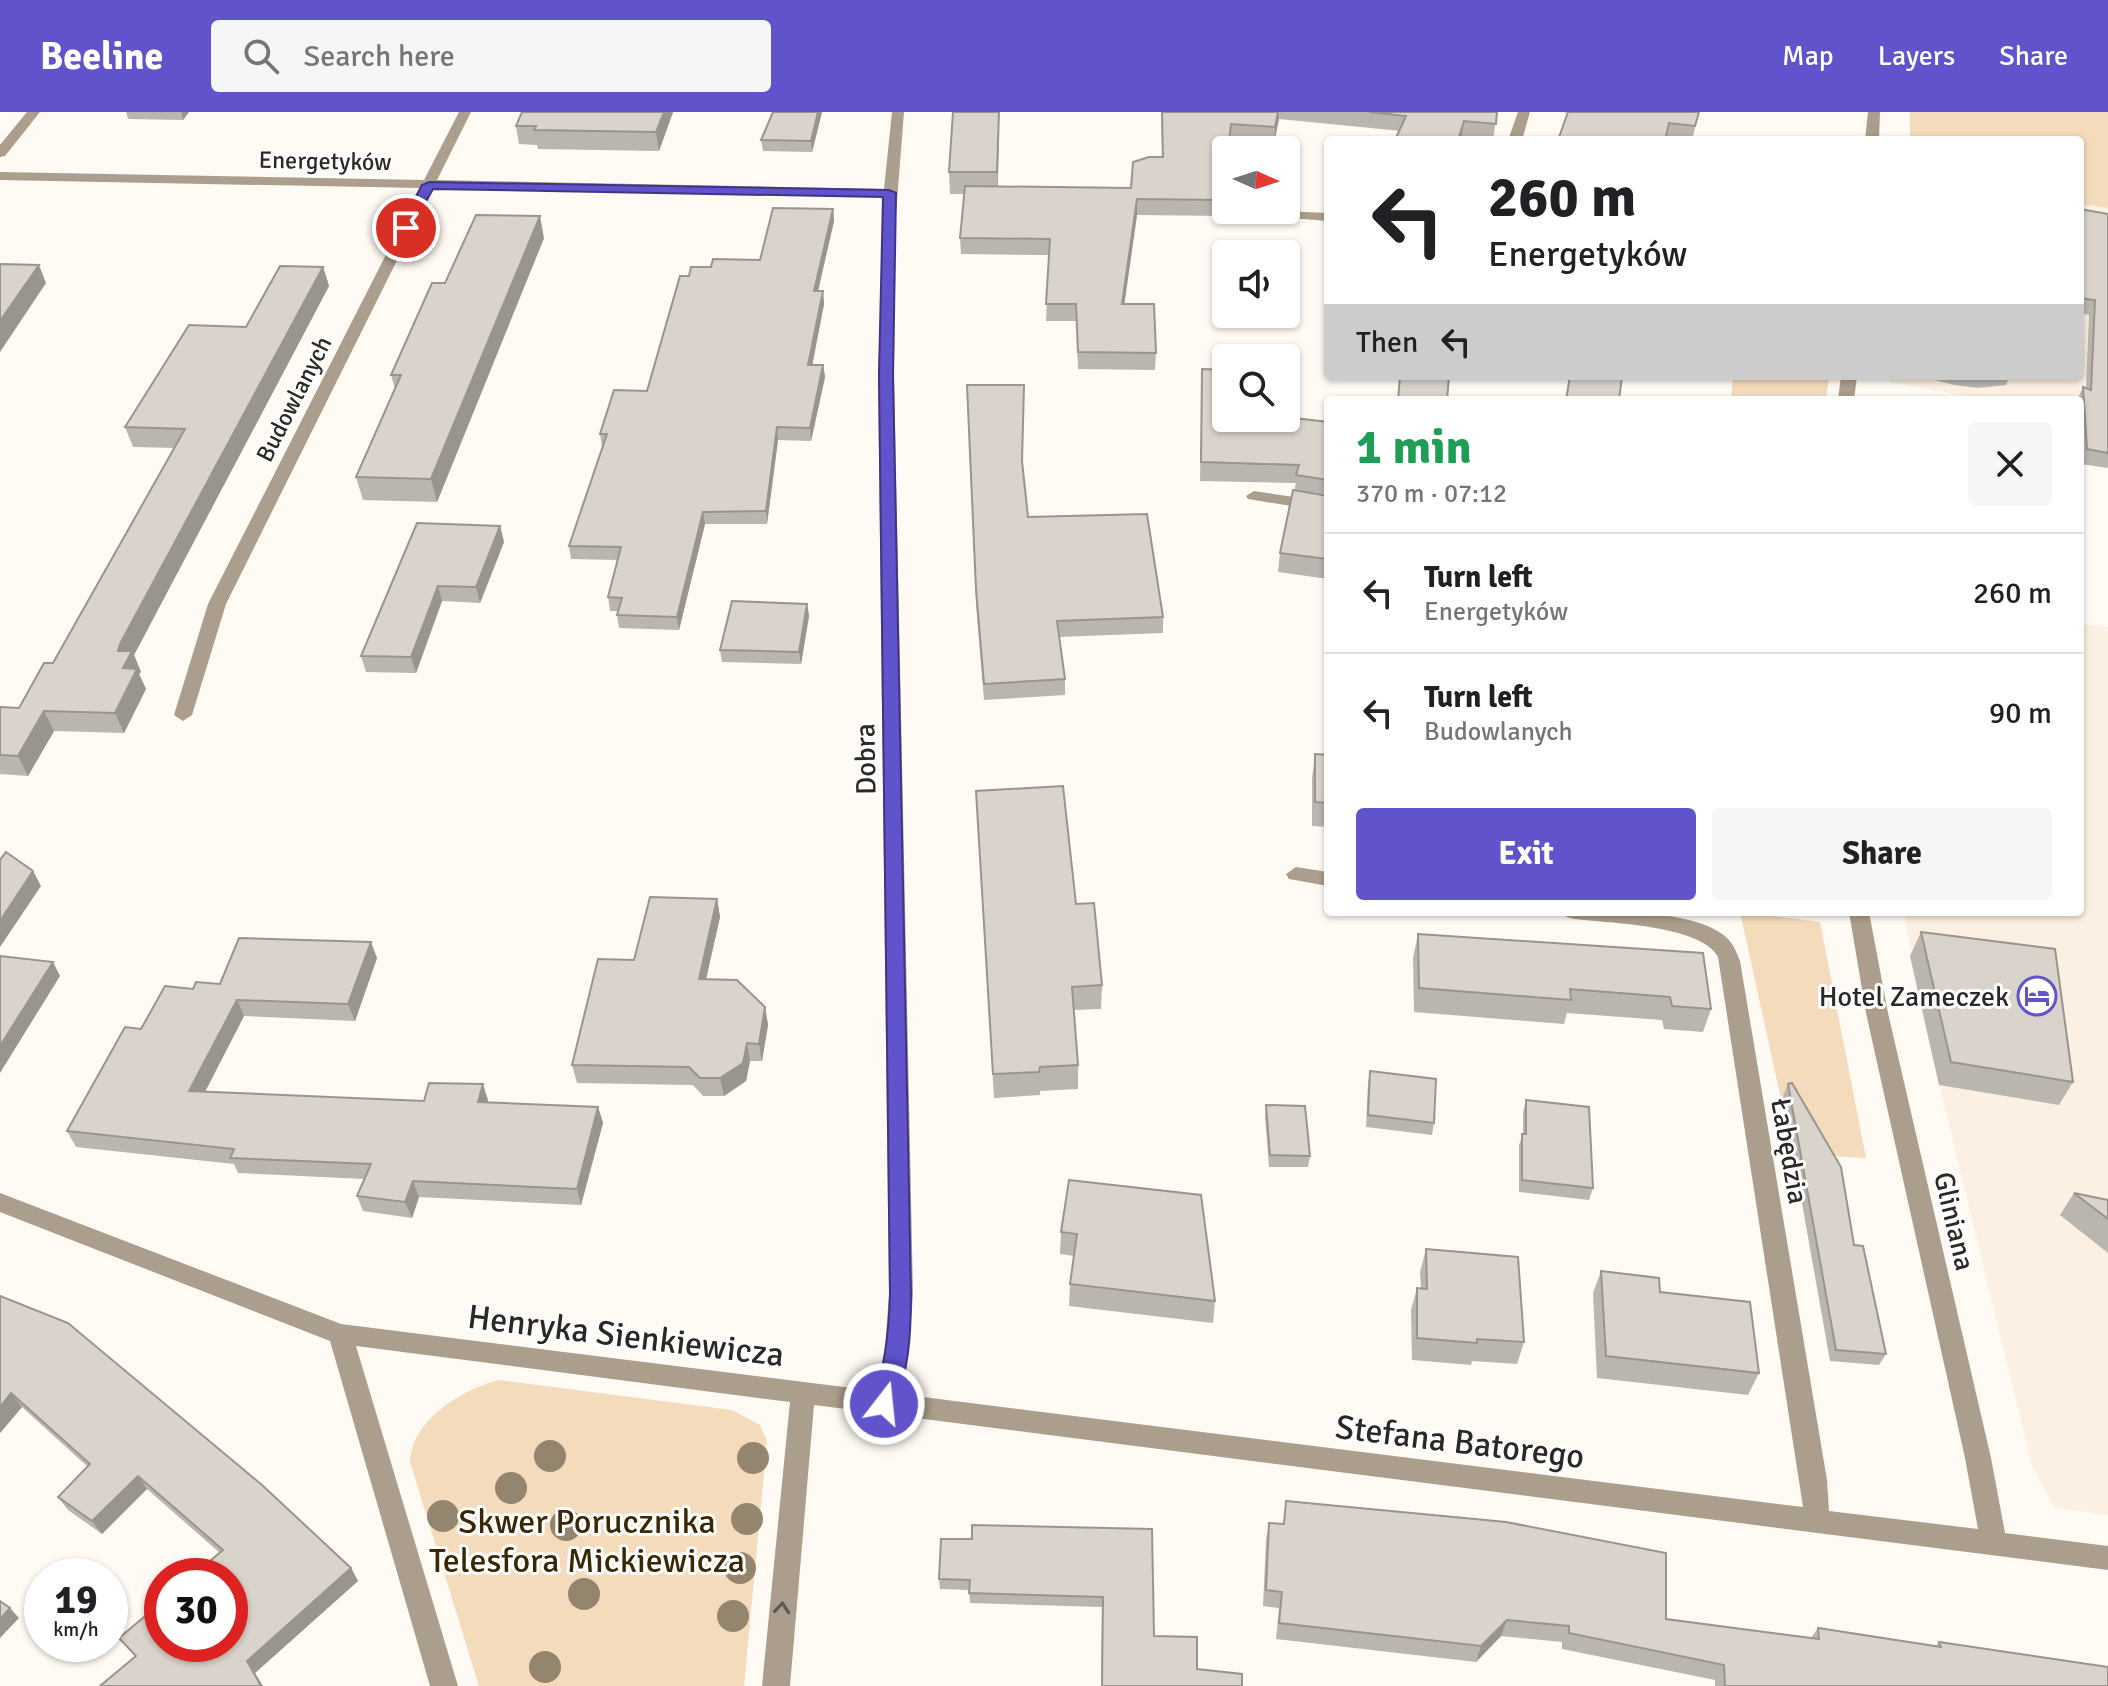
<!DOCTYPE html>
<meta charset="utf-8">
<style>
body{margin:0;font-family:Signika,sans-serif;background:#f6f6f6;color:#202124;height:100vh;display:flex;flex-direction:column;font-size:30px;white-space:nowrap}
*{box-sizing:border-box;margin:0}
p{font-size:26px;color:#757577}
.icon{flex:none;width:44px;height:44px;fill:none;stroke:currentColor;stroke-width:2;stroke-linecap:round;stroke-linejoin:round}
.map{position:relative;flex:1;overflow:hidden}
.drawer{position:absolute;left:1324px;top:284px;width:760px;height:520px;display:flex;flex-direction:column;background:#fff;border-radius:8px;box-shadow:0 2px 6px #0004}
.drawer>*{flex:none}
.top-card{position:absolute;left:1324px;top:24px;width:760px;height:244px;border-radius:8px;box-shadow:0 2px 6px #0004;background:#fff;color:#202124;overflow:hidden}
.needle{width:52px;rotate:93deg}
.controls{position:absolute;left:1212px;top:24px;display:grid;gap:16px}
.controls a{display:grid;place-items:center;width:88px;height:88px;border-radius:8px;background:#fff;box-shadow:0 2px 6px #0004;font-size:40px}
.speed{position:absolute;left:24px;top:1446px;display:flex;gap:16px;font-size:40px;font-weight:700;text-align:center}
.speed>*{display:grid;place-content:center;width:104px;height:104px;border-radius:50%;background:#fff;box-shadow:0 2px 6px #0004;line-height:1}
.speed small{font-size:20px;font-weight:400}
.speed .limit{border:12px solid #d22;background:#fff;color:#111}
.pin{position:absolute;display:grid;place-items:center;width:68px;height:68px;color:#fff;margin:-34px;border:4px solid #fff;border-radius:50%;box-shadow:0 2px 8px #0007}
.me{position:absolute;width:88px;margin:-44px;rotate:16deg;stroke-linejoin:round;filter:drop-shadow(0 0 6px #0008)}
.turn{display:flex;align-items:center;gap:28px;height:168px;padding:0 32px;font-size:36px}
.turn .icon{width:104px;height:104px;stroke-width:2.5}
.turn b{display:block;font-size:56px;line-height:68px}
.then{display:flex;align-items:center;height:76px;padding:0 32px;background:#0003;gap:16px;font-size:30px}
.round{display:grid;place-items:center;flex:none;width:84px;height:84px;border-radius:8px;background:#f6f6f6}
.overview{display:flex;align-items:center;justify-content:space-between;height:136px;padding:0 32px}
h1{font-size:48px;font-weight:800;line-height:60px;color:#1e9e55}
.cta{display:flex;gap:16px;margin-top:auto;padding:16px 32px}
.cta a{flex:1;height:92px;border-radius:8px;background:#6053cb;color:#fff;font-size:32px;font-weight:800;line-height:92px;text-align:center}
.cta a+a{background:#f6f6f6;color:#202124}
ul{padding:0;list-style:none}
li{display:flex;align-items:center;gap:24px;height:120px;padding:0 32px;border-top:2px solid #e0e0e0}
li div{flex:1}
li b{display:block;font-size:30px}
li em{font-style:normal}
header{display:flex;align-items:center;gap:48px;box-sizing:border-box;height:112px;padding:0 40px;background:#6053cb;color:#fff}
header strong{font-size:38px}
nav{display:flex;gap:44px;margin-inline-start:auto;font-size:28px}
.search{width:560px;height:72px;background:#f6f6f6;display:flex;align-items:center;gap:20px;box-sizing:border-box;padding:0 28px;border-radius:8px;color:#757577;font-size:30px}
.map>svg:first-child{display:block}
</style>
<header>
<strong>Beeline</strong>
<div class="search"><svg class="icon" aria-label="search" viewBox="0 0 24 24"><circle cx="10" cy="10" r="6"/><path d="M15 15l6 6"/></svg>Search here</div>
<nav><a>Map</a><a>Layers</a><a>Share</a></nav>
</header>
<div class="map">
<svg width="2108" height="1574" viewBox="0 0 2108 1574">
<rect width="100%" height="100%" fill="#fffaf3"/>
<g fill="#fbf0e1">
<polygon points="2080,92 2108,96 2108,309 2080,288 1990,288 1890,270 1891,264 2080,264"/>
<polygon points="2080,512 2108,515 2108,1403 2055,1396 2032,1354 1926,918 1904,800 2080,800"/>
</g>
<g fill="#f4dbbc">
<polygon points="1910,0 2108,0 2108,96 2080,92 2080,28 1910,28"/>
<polygon points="1733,264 1829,264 1826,288 1731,288"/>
<polygon points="1740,800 1820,810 1866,1046 1793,1042"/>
<path d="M499,1268L732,1298L760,1313L767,1329L744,1574H479L410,1350C411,1308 463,1277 499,1268Z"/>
</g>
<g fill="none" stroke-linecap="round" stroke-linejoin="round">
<g fill="#ac9e8c" fill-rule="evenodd">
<polygon points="27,0 40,0 5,44 0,45 0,33"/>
<path d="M459,0H471L437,68L884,77L892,0H904L895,114L894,263L913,1182L909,1237L899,1282L1803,1395L1718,845C1702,813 1607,811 1574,807L1567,805L1564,800C1606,800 1697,796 1728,827C1734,833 1737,842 1740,849L1827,1368L1829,1399L1978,1417L1965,1346L1866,901L1849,800H1869L1888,901L1991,1346L2005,1421L2108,1434V1458L814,1293L790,1574H762L790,1290L356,1234L458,1574H430L330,1229L0,1100V1081L341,1212L876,1279L885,1237L889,1182L878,263L884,85L433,76L226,492L192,603L183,609L174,603L208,492L420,76L0,68V60L424,68Z"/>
<polygon points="1518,0 1530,0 1522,28 1508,28"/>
<polygon points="1868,0 1880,0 1879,28 1865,28"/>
<polygon points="1258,98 1328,101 1328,109 1263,104 1258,103"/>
<polygon points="1841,264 1857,264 1854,288 1838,288"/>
<polygon points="1254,379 1328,390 1328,400 1248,387 1246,384"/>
<polygon points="1296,755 1328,760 1328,774 1289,767 1286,762"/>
</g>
</g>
<g fill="#94856f">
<circle cx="550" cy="1344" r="16"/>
<circle cx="753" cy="1346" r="16"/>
<circle cx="511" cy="1376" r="16"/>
<circle cx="443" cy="1404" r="16"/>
<circle cx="747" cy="1407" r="16"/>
<circle cx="566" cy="1413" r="16"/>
<circle cx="740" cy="1456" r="16"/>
<circle cx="584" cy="1482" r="16"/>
<circle cx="733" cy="1504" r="16"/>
<circle cx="545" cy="1555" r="16"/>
</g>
<g fill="#bbb5af">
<polygon points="126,0 189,0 183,8 128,7"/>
<polygon points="522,0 673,0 659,39 538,37 537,33 519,32 516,14"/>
<polygon points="773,0 822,0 812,40 763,39 761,28"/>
<polygon points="999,0 998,75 1131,76 1162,45 1161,0 1497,0 1493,28 1279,7 1274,31 1230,28 1229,38 1226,38 1226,104 1137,103 1124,192 1156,241 1155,258 1078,257 1076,209 1046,209 1049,143 961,142 960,126 964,82 950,82 949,60"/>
<polygon points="1563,0 1699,0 1692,28 1665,27"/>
<polygon points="833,97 834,109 818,179 823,179 824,192 812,253 823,253 825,265 811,329 778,328 767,412 705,412 679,518 619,516 617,503 618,499 610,499 608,485 618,448 571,447 569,434 602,335 600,322 647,279 689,164 711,155 760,148"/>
<polygon points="2080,97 2108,102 2108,356 2080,352 2080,288 2077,288 2083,275 2086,276 2089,203 2080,201"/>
<polygon points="544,126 437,390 363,388 356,365 395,277 391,263 445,171"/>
<polygon points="323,155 329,174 134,543 141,560 139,562 146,577 124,621 54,619 28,664 0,662 0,595 19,596 53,551 175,336 133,335 125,315 246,215"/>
<polygon points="1202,257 1226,306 1328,310 1328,467 1278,460 1280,441 1296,371 1200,369"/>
<polygon points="1926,264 2010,264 2006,273 1978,276 1954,273 1927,266"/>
<polygon points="967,273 1023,353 1028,405 1163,505 1163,521 1059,525 1065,567 1065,583 984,588 976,493"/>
<polygon points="500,414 504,430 480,491 442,489 416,561 366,560 361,544"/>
<polygon points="807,492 809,504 801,552 722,550 720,538"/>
<polygon points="1328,536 1328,564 1324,564"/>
<polygon points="1315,642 1328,643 1328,715 1312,714 1312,666"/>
<polygon points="977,703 1076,792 1102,873 1101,897 1074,898 1078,953 1078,977 1040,979 1040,983 994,986"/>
<polygon points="717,787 720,805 706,867 765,895 768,913 762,949 750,949 746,969 724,984 703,984 693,973 577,971 572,953 634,848"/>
<polygon points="1921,820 2073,970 2059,993 1939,973 1910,844"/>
<polygon points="1418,822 1703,841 1711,897 1703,920 1664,917 1662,908 1567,901 1564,912 1414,900 1413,846"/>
<polygon points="377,846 355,909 244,904 205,980 424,989 488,988 488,990 598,995 603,1011 581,1093 419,1085 412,1106 363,1099 357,1084 364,1067 238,1061 234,1052 76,1035 67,1019 141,917 193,877"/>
<polygon points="1370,959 1434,1011 1432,1023 1366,1015 1368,971"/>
<polygon points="1788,972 1854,1133 1886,1242 1879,1253 1830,1249 1783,984"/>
<polygon points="1526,988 1593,1076 1589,1088 1519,1080 1519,1033 1523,1022 1523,1000"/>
<polygon points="1266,993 1310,1044 1308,1055 1269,1055 1265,1005"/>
<polygon points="1069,1068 1215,1189 1213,1211 1069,1194 1070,1172 1074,1144 1060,1142 1061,1120"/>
<polygon points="2074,1081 2108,1088 2108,1141 2060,1103"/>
<polygon points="1426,1137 1524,1230 1517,1252 1472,1249 1471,1253 1412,1248 1411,1198 1417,1176 1421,1176 1420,1160"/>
<polygon points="1601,1159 1660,1180 1759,1261 1748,1283 1597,1266 1593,1181"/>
<polygon points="0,1184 351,1456 358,1469 255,1561 135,1544 119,1526 220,1441 147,1377 102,1422 68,1398 58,1385 88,1355 22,1295 0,1321"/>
<polygon points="1286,1389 1666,1507 1811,1526 1818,1516 1936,1534 1939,1530 2108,1574 1715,1574 1715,1568 1562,1537 1562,1530 1501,1524 1476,1550 1276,1527 1279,1496 1263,1494 1266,1428 1269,1411 1283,1412"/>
<polygon points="1152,1417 1154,1524 1197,1557 1101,1574 1102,1495 970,1491 969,1478 940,1477 939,1467 972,1427"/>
</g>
<g fill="#99948e">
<polygon points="181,0 189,0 183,8"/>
<polygon points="664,0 673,0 659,39 656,20"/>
<polygon points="818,0 822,0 812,40 811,29"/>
<polygon points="999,0 999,16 997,82 997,60"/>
<polygon points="1278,0 1279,7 1274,31 1275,15"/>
<polygon points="1464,9 1461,28 1458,28"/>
<polygon points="1137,87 1137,103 1122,209 1122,192"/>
<polygon points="833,97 834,109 815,192 814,179"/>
<polygon points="540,104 544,126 437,390 431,367"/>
<polygon points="39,153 46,171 0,240 0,209"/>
<polygon points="323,155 329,174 134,543 141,560 139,562 146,577 124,621 115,601 123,556 118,539 120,532"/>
<polygon points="823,179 824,192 810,265 808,253"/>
<polygon points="823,253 825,265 811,329 810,316"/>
<polygon points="777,315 778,328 767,412 766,399"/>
<polygon points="703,400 705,412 679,518 677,505"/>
<polygon points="500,414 504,430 480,491 476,475"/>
<polygon points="438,474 442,489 416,561 411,545"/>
<polygon points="807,492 809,504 801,552 799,540"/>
<polygon points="44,599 54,619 28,664 18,644"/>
<polygon points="33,759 41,774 0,835 0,809"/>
<polygon points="717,787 720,805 702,885 699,867"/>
<polygon points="371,830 377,846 355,909 348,892"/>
<polygon points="53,850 60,864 0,961 0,934"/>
<polygon points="237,888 244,904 197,995 189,979"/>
<polygon points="765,895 768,913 762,949 759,932"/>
<polygon points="747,931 750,949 746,969 724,984 720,966"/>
<polygon points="483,972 488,988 483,1006 478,990"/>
<polygon points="598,995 603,1011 581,1093 577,1077"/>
<polygon points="413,1069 419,1085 412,1106 405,1090"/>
<polygon points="11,1281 22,1295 0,1321 0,1295"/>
<polygon points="138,1364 147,1377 102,1422 92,1409"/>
<polygon points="351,1456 358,1469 255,1561 263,1574 261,1574 247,1549"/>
<polygon points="10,1496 19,1506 0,1526 0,1507"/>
<polygon points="1507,1508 1501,1524 1476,1550 1481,1534"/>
</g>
<g fill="#dad3cb" stroke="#99948e" stroke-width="2">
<polygon points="522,0 664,0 656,20 534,18 536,14 516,14"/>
<polygon points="773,0 818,0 811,29 761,28"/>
<polygon points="953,0 999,0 997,60 949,60"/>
<polygon points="1162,0 1278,0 1275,15 1231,12 1228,38 1226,38 1225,64 1226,88 1137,87 1122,192 1154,192 1156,241 1078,240 1076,192 1046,192 1050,127 960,126 965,74 1131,76 1133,50 1149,45 1163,45"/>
<polygon points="1369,0 1497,0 1496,12 1464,9 1458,28 1395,28 1406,4"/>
<polygon points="1568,0 1699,0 1695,14 1669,11 1665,28 1558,28"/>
<polygon points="773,96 833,97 814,179 823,179 808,253 823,253 810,316 777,315 766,399 703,400 677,505 617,503 622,486 608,485 621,435 569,434 607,322 600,322 614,278 647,279 680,164 689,164 691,155 711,155 713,147 760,148"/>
<polygon points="2080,97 2108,102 2108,341 2087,337 2083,275 2091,278 2095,188 2080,186"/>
<polygon points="476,103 540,104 431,367 356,365 401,263 391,263 432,171 445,171"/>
<polygon points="0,152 39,153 0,209"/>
<polygon points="280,154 323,155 120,532 118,539 132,539 123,556 137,557 115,601 44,599 18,644 0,643 0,595 19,596 44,551 53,551 185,317 125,315 189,213 246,215"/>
<polygon points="1202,257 1226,258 1226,306 1286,305 1328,310 1328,368 1296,363 1299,353 1201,350"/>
<polygon points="1400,264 1449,264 1447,288 1398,288"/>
<polygon points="1570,264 1622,264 1619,288 1566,288"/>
<polygon points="967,273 1024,273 1022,349 1028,405 1147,402 1163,505 1057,509 1065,567 984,572 976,477"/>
<polygon points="1293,378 1328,384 1328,447 1280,441"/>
<polygon points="417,411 500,414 476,475 438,474 411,545 361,544"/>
<polygon points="732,489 807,492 799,540 720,538"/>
<polygon points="1315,642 1328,643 1328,691 1315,690"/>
<polygon points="1063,674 1076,792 1094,791 1102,873 1072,875 1078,953 1040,955 1039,960 993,962 976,679"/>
<polygon points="6,740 33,759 0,809 0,748"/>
<polygon points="650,785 717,787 699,867 737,868 765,895 759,932 747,931 743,951 720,966 700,966 689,955 572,953 598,847 634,848"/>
<polygon points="1921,820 2055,837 2073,970 1951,950"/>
<polygon points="1418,822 1703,841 1711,897 1672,894 1670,885 1570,877 1571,888 1419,876"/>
<polygon points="239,826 371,830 348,892 237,888 189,979 424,989 429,971 483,972 478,990 598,995 577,1077 413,1069 405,1090 357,1084 371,1052 230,1046 234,1037 67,1019 125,915 141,917 165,874 193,877 196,870 220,872"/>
<polygon points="0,844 53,850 0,934"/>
<polygon points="1370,959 1436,967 1434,1011 1368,1003"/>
<polygon points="1792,971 1841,1055 1854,1133 1863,1134 1886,1242 1836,1238 1788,972"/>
<polygon points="1526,988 1589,995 1593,1076 1522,1068 1522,1022 1526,1022"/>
<polygon points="1266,993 1305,994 1310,1044 1270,1043"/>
<polygon points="1069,1068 1201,1083 1215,1189 1070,1172 1077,1122 1061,1120"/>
<polygon points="2074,1081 2108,1088 2108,1107"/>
<polygon points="1426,1137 1518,1145 1524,1230 1477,1227 1477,1231 1417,1226 1417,1176 1427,1177"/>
<polygon points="1601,1159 1659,1166 1660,1180 1750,1190 1759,1261 1606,1244"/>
<polygon points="0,1184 68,1211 262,1373 351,1456 247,1549 261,1574 100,1574 136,1544 119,1526 162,1490 162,1532 230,1532 230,1464 192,1464 223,1438 138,1364 92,1409 58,1385 90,1352 11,1281 0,1295"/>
<polygon points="1286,1389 1506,1410 1666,1441 1666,1507 1819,1527 1818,1516 1941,1535 1939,1530 2108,1555 2108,1574 1725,1574 1724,1553 1569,1521 1569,1514 1507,1508 1481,1534 1279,1511 1282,1480 1266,1478 1269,1411 1284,1412"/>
<polygon points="972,1413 1152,1417 1154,1524 1197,1525 1197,1557 1242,1562 1242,1574 1102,1574 1103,1485 969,1481 970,1468 939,1467 941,1427 972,1427"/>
<polygon points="0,1489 10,1496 0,1507"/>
</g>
<defs><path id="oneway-chevron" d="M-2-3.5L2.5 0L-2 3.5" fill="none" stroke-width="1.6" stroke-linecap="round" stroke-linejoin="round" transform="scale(2)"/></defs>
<use stroke="#5f584f" href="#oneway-chevron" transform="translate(782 1496) rotate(-85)"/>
<path fill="#6053cb" stroke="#3e3684" stroke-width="2" d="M429,70L889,78L896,81L893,263L911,1182C911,1222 909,1262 892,1299L884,1302L876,1299L873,1292C885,1255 889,1220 890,1182L879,263L883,85L433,77L410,118H401L399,116L422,73Z"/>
<defs>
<g id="hotel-ring" transform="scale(2)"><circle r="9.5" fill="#fff" stroke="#6053cb" stroke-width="1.5"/><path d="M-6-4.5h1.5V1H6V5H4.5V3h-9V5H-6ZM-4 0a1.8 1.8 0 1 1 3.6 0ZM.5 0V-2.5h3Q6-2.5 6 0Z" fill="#6053cb"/></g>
</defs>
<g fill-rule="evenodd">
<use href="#hotel-ring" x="2037" y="884"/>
</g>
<g text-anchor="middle" stroke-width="6" stroke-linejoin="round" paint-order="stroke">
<g font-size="24" fill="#2b2926" stroke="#fff">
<text transform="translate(325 49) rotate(1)" y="8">Energetyków</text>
<text transform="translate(294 287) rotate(-63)" y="8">Budowlanych</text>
</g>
<g font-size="28" fill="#2b2926" stroke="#fff">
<text transform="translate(865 647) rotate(-91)" y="10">Dobra</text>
<text transform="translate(1790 1039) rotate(80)" y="10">Łabędzia</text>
<text transform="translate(1955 1109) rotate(77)" y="10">Gliniana</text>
</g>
<g font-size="28" fill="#2b2926" stroke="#fff" text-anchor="end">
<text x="2009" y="894">Hotel Zameczek</text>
</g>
<g font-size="34" fill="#2b2926" stroke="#fff">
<text transform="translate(626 1223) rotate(7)" y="12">Henryka Sienkiewicza</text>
<text transform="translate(1460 1329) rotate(7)" y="12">Stefana Batorego</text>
</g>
<g font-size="34" fill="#3d2603" stroke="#fff">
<text x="587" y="1421">Skwer Porucznika<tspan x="587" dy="39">Telesfora Mickiewicza</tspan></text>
</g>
</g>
</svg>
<div class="controls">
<a><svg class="needle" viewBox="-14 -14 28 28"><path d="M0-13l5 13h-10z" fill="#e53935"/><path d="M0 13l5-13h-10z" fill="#757577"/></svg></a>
<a><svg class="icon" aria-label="sound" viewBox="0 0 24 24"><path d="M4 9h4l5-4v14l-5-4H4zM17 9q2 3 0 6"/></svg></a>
<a><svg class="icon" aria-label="search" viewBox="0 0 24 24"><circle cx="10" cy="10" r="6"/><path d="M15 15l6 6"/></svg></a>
</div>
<div class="speed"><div>19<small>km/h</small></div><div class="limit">30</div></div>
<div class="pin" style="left:406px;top:116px;background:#d93025"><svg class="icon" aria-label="arrive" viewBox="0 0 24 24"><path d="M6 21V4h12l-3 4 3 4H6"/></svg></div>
<svg class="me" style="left:884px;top:1292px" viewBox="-20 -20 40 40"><circle r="17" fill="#6053cb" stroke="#fff" stroke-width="3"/><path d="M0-11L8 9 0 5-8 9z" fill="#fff"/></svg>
<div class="top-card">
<div class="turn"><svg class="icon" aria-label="left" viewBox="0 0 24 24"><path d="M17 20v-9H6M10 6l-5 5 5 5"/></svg><div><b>260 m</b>Energetyków</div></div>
<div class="then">Then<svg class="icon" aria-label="left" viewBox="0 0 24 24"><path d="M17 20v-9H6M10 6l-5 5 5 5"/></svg></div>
</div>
<section class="drawer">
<div class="overview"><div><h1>1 min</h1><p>370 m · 07:12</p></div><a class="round"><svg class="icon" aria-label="close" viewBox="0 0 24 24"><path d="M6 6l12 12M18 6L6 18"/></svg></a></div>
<ul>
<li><svg class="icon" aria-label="left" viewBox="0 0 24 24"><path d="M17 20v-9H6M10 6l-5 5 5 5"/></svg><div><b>Turn left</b><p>Energetyków</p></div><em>260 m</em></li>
<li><svg class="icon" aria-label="left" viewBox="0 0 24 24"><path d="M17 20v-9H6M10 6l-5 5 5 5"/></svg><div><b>Turn left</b><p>Budowlanych</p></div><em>90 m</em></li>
</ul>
<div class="cta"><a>Exit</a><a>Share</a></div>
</section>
</div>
